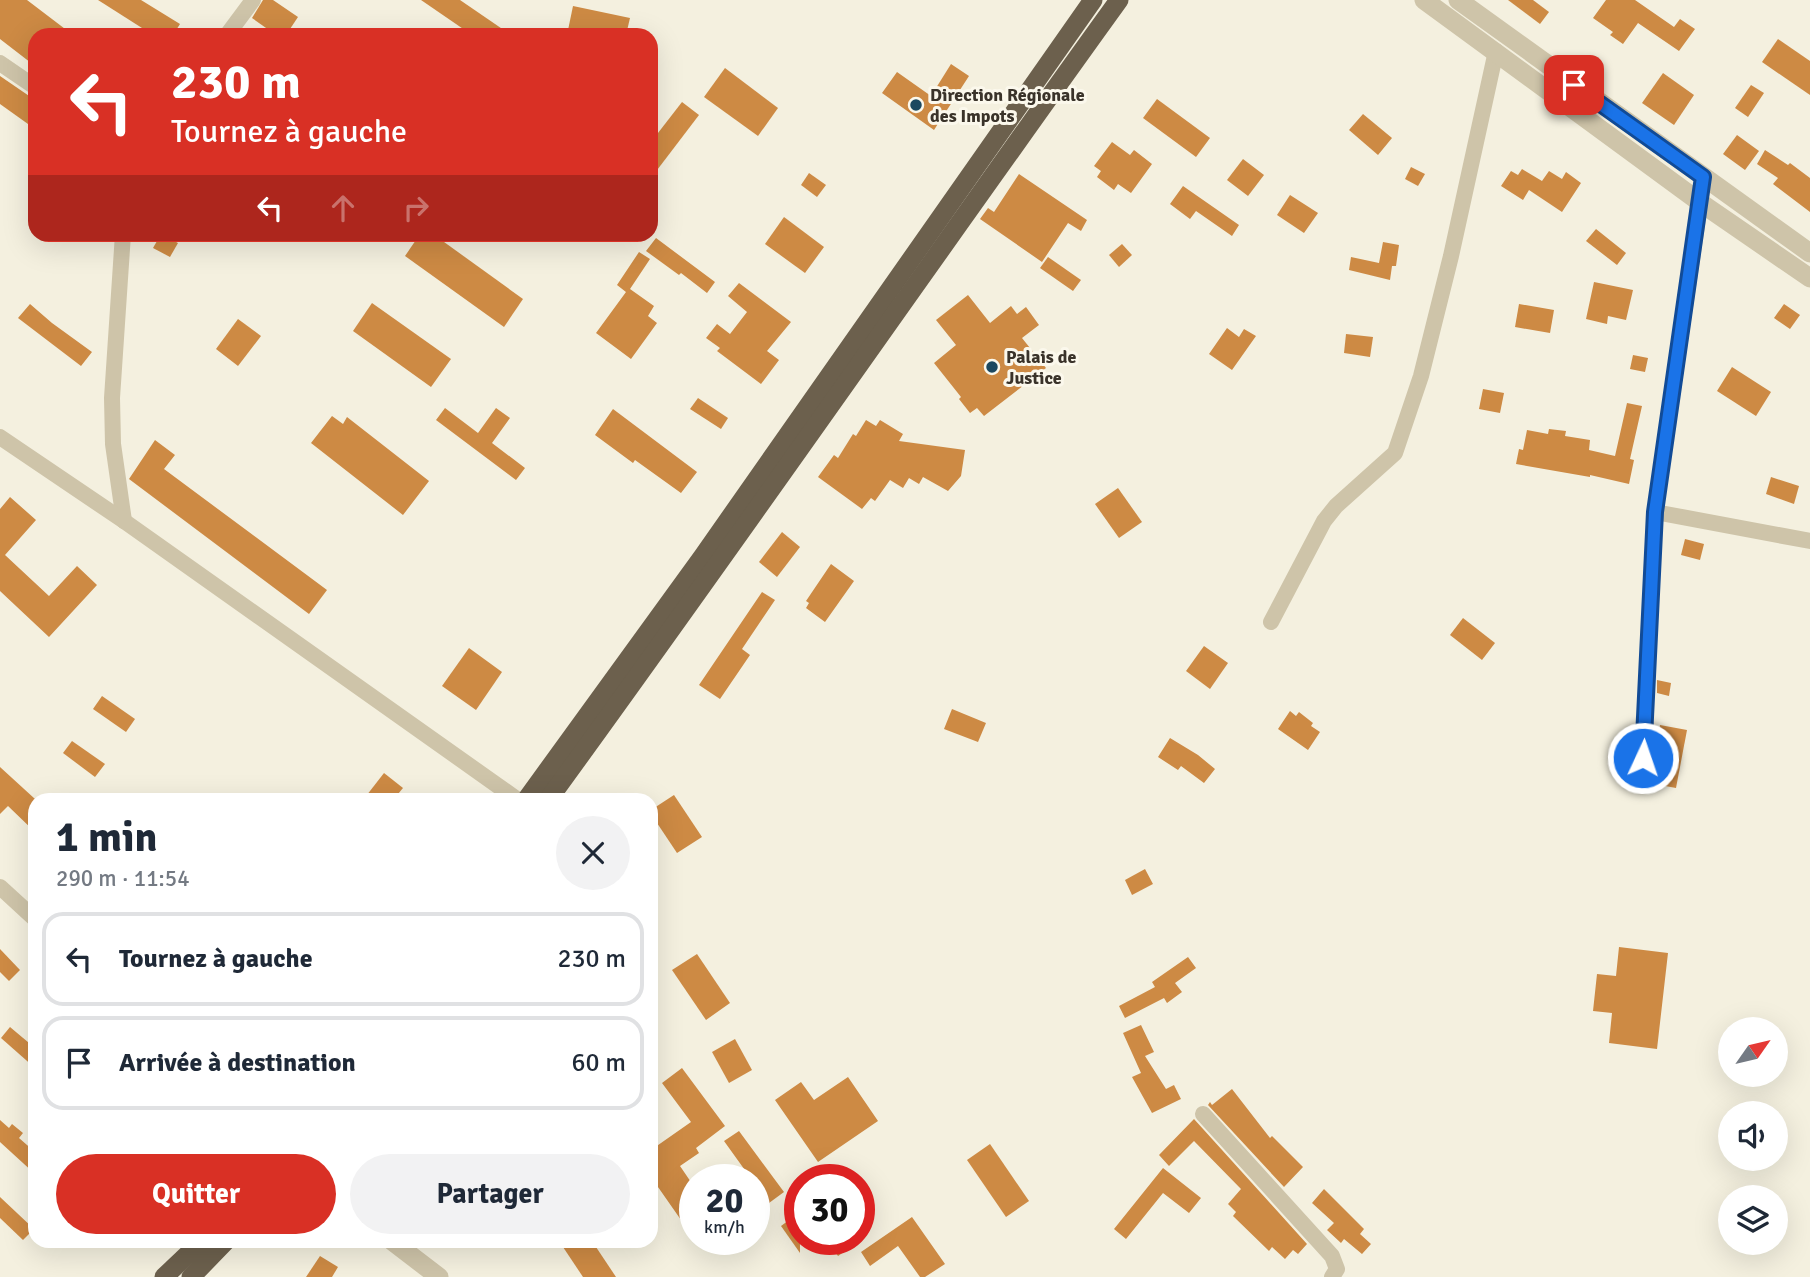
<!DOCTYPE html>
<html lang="fr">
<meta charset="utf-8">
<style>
body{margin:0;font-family:Signika,sans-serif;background:#f2f2f3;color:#1f2937;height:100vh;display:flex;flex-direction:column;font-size:26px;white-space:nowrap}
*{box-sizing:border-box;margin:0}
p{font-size:23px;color:#747a83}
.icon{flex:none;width:38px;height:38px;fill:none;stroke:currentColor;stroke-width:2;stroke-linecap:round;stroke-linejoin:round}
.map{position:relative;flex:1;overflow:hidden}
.panel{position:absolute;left:28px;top:793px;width:630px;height:455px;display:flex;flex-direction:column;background:#fff;border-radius:21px;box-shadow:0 7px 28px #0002}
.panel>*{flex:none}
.hud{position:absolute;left:28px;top:28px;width:630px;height:214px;border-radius:21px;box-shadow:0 7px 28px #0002;background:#d93025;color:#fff;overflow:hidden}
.needle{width:46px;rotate:56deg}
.controls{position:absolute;left:1718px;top:1017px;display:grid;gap:14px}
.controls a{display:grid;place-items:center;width:70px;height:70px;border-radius:50%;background:#fff;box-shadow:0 7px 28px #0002;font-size:35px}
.speed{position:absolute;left:679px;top:1164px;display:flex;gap:14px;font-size:35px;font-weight:700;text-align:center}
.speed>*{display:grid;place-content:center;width:91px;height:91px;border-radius:50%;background:#fff;box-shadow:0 7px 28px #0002;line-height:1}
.speed small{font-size:18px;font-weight:400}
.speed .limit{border:10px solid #d22;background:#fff;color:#111}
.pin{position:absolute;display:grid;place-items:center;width:60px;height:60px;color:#fff;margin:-30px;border-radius:14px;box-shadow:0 4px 10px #0006}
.me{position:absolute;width:77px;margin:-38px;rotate:3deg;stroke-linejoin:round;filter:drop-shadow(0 0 5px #0008)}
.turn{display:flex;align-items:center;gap:24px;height:147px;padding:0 28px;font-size:32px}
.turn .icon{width:91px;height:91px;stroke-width:2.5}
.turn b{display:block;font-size:49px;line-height:60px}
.lanes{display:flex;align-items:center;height:66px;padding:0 28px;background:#0003;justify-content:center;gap:35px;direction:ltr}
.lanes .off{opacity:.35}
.round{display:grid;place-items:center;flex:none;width:74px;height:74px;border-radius:37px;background:#f2f2f3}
.head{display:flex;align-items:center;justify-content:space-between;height:119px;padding:0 28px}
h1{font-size:42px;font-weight:700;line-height:52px}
.cta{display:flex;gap:14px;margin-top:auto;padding:14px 28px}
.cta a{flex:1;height:80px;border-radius:42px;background:#d93025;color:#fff;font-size:28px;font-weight:700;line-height:80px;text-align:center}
.cta a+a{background:#f2f2f3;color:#1f2937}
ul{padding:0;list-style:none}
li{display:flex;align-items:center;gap:21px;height:94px;margin:0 14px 10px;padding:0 14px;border:4px solid #e0e1e3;border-radius:21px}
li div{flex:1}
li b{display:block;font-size:26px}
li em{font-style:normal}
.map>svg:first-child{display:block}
</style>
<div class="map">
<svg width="1810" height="1277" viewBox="0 0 1810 1277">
<rect width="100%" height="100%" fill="#f4f0df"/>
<g fill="#cd8a44">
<polygon points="0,0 27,0 73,35 35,35 35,66 0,39"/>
<polygon points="98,0 141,0 180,24 173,35 153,35"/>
<polygon points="263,0 273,0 298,17 286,35 276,35 252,18"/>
<polygon points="421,0 460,0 511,35 472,35"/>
<polygon points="1508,0 1533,0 1549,12 1540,24"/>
<polygon points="1606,0 1635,0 1674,27 1680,19 1695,29 1679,51 1638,23 1623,44 1610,35 1613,32 1593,18"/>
<polygon points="573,6 630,18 626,35 567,35"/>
<polygon points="1778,39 1810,61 1810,95 1762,62"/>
<polygon points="951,64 969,76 934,130 882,93 897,72 931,96"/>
<polygon points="725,68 778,108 758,136 704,97"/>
<polygon points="1663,73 1694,95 1674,125 1642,103"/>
<polygon points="0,76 35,100 35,129 0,104"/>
<polygon points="1751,85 1764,93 1748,117 1735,108"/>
<polygon points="1157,99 1210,138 1196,157 1143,118"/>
<polygon points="682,102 699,115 651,178 651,142"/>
<polygon points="1363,114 1392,138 1378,155 1349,130"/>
<polygon points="1737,135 1759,151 1745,170 1723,154"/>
<polygon points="1112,142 1130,155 1134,150 1152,164 1131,193 1118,184 1114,190 1097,177 1101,171 1094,166"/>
<polygon points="1765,150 1788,165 1790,163 1810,178 1810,212 1773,184 1778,178 1757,164"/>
<polygon points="1243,159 1264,175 1248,196 1227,180"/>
<polygon points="1411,167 1425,174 1418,186 1405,179"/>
<polygon points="1522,169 1542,181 1549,171 1562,179 1566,172 1581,183 1562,212 1529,190 1523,200 1501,186 1511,171 1518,175"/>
<polygon points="809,173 826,185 817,197 801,185"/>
<polygon points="1019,174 1087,220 1081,231 1068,223 1042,262 980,219 988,208 994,212"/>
<polygon points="1183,186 1239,225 1232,236 1196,211 1190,219 1170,204"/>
<polygon points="1290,195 1318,213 1304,233 1277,215"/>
<polygon points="784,217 824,247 805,273 765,244"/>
<polygon points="1596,229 1626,253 1617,265 1586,241"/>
<polygon points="161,234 178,243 170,257 153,248"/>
<polygon points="420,234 433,234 523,299 504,327 405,256"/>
<polygon points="656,238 715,282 707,293 681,273 679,275 646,251"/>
<polygon points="1383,242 1399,245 1396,266 1392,266 1390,280 1349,270 1351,257 1379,263"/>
<polygon points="1122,244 1132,255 1119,267 1109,255"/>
<polygon points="639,252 650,259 630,289 654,306 648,316 657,323 631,359 596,333 626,292 617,285"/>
<polygon points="1048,257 1081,280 1073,291 1040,268"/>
<polygon points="1594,282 1633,290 1626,320 1608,316 1607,324 1586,319"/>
<polygon points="739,283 791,322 767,351 779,360 761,384 717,351 720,348 706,338 717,324 730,334 747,312 728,296"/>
<polygon points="968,295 990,323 1011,306 1017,314 1026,307 1039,325 1022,338 1046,368 984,416 977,408 970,413 959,399 961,397 934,363 956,345 936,320"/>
<polygon points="372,303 451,359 431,387 353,331"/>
<polygon points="30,304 52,323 92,352 81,366 18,318"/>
<polygon points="1519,304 1554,310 1550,333 1515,327"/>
<polygon points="1784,304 1800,315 1790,329 1774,318"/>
<polygon points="238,319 261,336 238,366 216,349"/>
<polygon points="1227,328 1239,337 1244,329 1256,336 1232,370 1209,354"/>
<polygon points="1346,334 1373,337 1370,357 1344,353"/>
<polygon points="1633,355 1648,358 1645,372 1630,369"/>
<polygon points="1732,367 1771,392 1756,416 1717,391"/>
<polygon points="1483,389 1504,393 1500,413 1479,409"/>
<polygon points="698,398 728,418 721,429 690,409"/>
<polygon points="1627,403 1642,406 1630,459 1634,460 1629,484 1590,475 1590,477 1516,464 1519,449 1523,450 1527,430 1548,434 1549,429 1566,431 1565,436 1590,440 1589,450 1615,456"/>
<polygon points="445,408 478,433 496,408 510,418 492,443 525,468 516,480 436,420"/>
<polygon points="613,409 697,472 681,493 635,460 633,463 595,435"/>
<polygon points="332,416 343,424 347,417 429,481 403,515 311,443"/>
<polygon points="866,420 876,426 880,420 903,434 899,441 965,450 961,476 948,491 923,477 919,484 909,478 903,488 890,480 875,501 871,498 862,509 818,477 834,455 838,458 853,434 856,436"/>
<polygon points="155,440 175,455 164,469 327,590 309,614 129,479"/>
<polygon points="1771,477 1799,486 1794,504 1766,494"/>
<polygon points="1118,488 1142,522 1119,538 1095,504"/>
<polygon points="10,497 36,520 5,555 49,596 77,566 97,585 49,637 0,591 0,509"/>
<polygon points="782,532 800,547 777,577 759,562"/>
<polygon points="1685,539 1704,544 1700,560 1681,555"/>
<polygon points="831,564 854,581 825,622 806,608 809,603 806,601"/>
<polygon points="762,592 775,600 742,649 750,655 720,699 699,685"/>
<polygon points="1463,618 1495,643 1482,660 1450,635"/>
<polygon points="1204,646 1228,663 1210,689 1186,671"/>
<polygon points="469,648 502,672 476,710 442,686"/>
<polygon points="1657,680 1671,683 1669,696 1657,693"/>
<polygon points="102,696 135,719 126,732 93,709"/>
<polygon points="952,709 986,723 978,742 944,729"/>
<polygon points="1290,711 1296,716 1299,712 1313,723 1311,726 1320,732 1308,750 1278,729"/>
<polygon points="1660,725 1687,730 1676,788 1649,783"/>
<polygon points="1170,738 1198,755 1215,769 1204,783 1181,766 1178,770 1158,757"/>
<polygon points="72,741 105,764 95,777 63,753"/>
<polygon points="0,767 35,799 35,832 8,806 0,814"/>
<polygon points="384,773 403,788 393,800 363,800"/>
<polygon points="674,795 702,837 677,853 651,814 651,810"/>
<polygon points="1145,869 1153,884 1132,895 1125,880"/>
<polygon points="1619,947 1668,953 1657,1049 1609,1043 1612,1013 1593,1011 1597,974 1616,976"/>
<polygon points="0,949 20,970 9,981 0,972"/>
<polygon points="697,954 730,1003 706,1020 672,970"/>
<polygon points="1188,957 1196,968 1175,983 1182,992 1167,1003 1164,998 1125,1018 1119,1006 1155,987 1152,982"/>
<polygon points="1141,1025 1154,1052 1145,1056 1166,1089 1174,1085 1181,1099 1152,1113 1132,1077 1141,1073 1123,1033"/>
<polygon points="10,1027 35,1048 35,1068 1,1038"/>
<polygon points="735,1039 752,1070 729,1083 712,1052"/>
<polygon points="682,1068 725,1126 696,1148 699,1153 680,1166 695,1188 695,1240 651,1177 651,1150 691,1122 662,1083"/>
<polygon points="848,1077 878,1121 818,1162 775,1100 801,1082 814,1100"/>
<polygon points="1232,1089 1270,1138 1272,1136 1303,1167 1284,1187 1208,1105 1210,1102 1212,1105"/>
<polygon points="1194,1119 1307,1244 1298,1254 1293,1250 1285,1259 1272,1247 1269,1251 1233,1216 1236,1212 1228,1204 1241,1189 1194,1141 1169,1166 1159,1155"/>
<polygon points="0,1120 9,1128 12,1124 23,1133 19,1138 35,1152 35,1174 0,1142"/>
<polygon points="739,1131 784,1192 769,1203 754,1180 752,1180 724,1141"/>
<polygon points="990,1144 1029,1201 1006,1217 967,1160"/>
<polygon points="1163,1168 1201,1198 1189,1213 1163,1193 1126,1239 1114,1229"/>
<polygon points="1324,1189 1364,1229 1360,1234 1371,1244 1362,1254 1344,1239 1341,1243 1327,1230 1334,1223 1312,1203"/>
<polygon points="0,1197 34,1229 23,1240 0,1218"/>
<polygon points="800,1212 800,1253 781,1226"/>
<polygon points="912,1217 945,1264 925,1277 920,1277 898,1246 870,1266 861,1252"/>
<polygon points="826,1239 863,1239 838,1256"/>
<polygon points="559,1241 592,1241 616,1277 583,1277"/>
<polygon points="320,1256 338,1267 332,1277 306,1277"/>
</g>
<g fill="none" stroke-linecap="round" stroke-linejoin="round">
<g stroke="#cec4a9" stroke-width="16">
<polyline points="227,35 253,0"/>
<polyline points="0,63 35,87"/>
<polyline points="123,234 112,398 113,444 124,521"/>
<polyline points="0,437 124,521 518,800"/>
<polyline points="1655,512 1810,541"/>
<polyline points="1271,622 1324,521 1336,506 1395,453 1421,376 1451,256 1496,51"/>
<polyline points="1643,758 1655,512 1704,177"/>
<polyline points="0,887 35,919"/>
<polyline points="1203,1114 1332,1256 1337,1269 1332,1277"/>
</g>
<g stroke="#cec4a9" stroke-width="19">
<polyline points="1424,0 1701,203 1810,278"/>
<polyline points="1458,0 1810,253"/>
<polyline points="392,1241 439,1277"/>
</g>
<g stroke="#6c604d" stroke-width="19">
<polyline points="526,800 703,556 1093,0"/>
<path d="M548,800C741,535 927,266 1119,0"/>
<polyline points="164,1277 202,1241"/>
<polyline points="191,1277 226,1241"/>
</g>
</g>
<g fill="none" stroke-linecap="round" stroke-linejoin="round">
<g stroke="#114b97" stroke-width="18">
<polyline id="route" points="1574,85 1703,177 1655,512 1643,758"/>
</g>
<use href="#route" stroke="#1a73e8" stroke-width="12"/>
</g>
<g fill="#1c485f" stroke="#fbf8ec" stroke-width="2.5">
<circle cx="916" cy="105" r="7"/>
<circle cx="992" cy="367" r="7"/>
</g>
<g text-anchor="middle" stroke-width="6" stroke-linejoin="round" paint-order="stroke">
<g font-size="18" font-weight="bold" fill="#3a332a" stroke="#fbf8ec" text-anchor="start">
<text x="930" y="101">Direction Régionale<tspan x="930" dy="21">des Impots</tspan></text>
<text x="1006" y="363">Palais de<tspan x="1006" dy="21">Justice</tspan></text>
</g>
</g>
</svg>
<div class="controls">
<a><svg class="needle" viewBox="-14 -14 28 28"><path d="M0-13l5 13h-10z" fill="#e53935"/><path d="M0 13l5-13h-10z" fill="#747a83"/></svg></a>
<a><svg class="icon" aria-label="sound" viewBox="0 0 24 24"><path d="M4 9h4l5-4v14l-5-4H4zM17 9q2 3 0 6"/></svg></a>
<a><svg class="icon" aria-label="layers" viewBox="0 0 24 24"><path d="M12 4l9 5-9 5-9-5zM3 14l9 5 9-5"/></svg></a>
</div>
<div class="speed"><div>20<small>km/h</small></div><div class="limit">30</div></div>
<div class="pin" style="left:1574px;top:85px;background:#d93025"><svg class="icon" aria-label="arrive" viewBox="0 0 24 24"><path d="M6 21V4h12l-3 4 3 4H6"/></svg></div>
<svg class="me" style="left:1643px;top:758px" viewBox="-20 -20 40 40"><circle r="17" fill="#1a73e8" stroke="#fff" stroke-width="3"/><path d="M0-11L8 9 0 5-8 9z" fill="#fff"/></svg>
<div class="hud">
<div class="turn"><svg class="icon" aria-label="left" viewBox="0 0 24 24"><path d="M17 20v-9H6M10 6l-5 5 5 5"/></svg><div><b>230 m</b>Tournez à gauche</div></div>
<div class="lanes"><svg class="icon" aria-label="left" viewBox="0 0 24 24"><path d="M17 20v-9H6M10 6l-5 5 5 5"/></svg><svg class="icon off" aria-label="ahead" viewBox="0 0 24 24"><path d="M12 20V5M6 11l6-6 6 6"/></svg><svg class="icon off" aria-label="right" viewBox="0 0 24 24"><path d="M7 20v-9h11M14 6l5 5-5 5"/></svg></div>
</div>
<section class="panel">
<div class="head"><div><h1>1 min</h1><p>290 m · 11:54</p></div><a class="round"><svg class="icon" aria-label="close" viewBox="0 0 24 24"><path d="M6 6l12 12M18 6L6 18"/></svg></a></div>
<ul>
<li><svg class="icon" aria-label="left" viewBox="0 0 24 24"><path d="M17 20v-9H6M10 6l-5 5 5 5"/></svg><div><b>Tournez à gauche</b></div><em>230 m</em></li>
<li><svg class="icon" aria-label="arrive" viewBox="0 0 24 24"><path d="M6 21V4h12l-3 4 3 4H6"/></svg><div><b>Arrivée à destination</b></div><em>60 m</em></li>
</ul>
<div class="cta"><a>Quitter</a><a>Partager</a></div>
</section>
</div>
